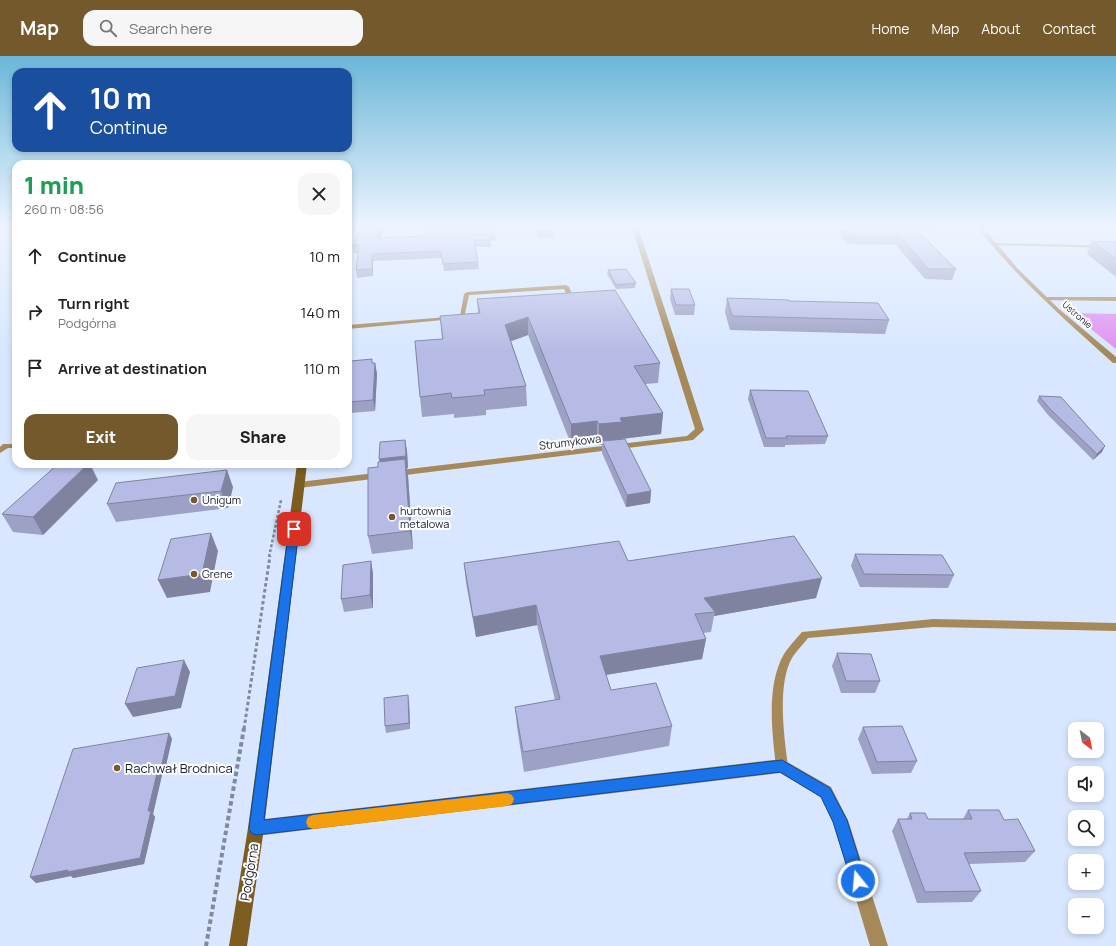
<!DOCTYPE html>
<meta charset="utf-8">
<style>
body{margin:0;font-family:Manrope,sans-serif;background:#f6f6f6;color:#222;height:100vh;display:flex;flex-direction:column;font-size:15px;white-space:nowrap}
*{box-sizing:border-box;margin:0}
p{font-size:13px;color:#767676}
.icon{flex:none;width:22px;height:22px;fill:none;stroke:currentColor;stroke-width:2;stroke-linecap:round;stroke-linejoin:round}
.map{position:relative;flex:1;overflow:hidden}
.side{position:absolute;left:12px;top:104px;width:340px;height:308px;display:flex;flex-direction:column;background:#fff;border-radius:12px;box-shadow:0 2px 6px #0003}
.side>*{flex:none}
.hud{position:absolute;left:12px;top:12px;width:340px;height:84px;border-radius:12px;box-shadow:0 2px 6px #0003;background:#1a4fa0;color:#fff;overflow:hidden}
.needle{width:26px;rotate:148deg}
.tools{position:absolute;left:1068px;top:666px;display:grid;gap:8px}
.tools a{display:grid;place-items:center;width:36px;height:36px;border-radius:8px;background:#fff;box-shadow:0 2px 6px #0003;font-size:20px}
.pin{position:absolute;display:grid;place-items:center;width:34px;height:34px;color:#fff;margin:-17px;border-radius:8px;box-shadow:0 2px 6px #0006}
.me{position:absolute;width:44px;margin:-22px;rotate:343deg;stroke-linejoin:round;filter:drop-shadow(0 0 3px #0008)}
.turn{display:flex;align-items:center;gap:14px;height:84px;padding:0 12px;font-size:18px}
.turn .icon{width:52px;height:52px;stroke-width:2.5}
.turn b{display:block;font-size:28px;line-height:34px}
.round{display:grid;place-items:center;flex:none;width:42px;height:42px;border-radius:12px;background:#f6f6f6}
.overview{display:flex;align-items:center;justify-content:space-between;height:68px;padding:0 12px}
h1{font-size:24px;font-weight:800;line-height:30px;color:#1e9e55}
.action{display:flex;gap:8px;margin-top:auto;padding:8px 12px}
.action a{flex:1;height:46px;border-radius:12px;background:#73592b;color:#fff;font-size:16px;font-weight:800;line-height:46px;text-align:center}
.action a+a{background:#f6f6f6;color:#222}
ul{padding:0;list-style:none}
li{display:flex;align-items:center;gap:12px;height:56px;padding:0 12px}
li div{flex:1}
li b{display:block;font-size:15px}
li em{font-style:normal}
header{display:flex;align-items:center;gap:24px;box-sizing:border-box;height:56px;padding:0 20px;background:#73592b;color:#fff}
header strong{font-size:19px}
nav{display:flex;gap:22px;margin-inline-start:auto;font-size:14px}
.search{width:280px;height:36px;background:#f6f6f6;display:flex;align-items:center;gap:10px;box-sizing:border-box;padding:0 14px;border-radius:12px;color:#767676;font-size:15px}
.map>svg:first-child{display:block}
</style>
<header>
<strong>Map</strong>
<div class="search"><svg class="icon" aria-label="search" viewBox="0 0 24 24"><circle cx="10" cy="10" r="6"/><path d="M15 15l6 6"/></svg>Search here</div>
<nav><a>Home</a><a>Map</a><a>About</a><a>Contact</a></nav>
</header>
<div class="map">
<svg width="1116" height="890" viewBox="0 0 1116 890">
<rect width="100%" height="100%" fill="#d8e7ff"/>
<polygon fill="#e090f1" points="1071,257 1116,258 1116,293"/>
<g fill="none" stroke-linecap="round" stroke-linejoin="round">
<polyline stroke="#7f8a9e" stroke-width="2.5" stroke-dasharray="3 2" stroke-linecap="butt" points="269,501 281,444"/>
<polyline stroke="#7f8a9e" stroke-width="3" stroke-dasharray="3.5 2.5" stroke-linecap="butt" points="244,673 270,500"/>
<polyline stroke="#7f8a9e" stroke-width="4" stroke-dasharray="4.5 3" stroke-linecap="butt" points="206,890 244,672"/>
<g fill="#a58959" fill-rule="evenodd">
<polygon points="994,187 1116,190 1116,192 992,189 992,188"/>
<polygon points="566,229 569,231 575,244 574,245 570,245 564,233 469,239 464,262 348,273 348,269 460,260 464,238 467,236"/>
<polygon points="1046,241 1116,241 1116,245 1044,244 1044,242"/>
<polygon points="3,388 16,388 16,392 8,392 0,397 0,391"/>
<path d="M933,563L1116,567V575L933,571L808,582C803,589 796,595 792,602C777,628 784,681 788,710L786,714L782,715L778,714L776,710C772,676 766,629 784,598C789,590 796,583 802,576Z"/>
</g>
<g fill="#a58959" fill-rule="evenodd">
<polygon points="632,171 638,171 704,374 693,384 299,432 296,431 294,429 296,427 299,426 687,380 695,373"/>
<path d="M977,171H983L1018,213L1059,253L1116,301V307H1113C1065,264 1017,222 977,171Z"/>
<polygon points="782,703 831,731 848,764 888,890 870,890 833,766 821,741 780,717 256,780 251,777 248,772 251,767 256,764"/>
</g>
<polygon fill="#7d5d1f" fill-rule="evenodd" points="297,408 307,408 264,772 247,890 229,890 248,772"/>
</g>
<g fill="#9da1c5">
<polygon points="361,171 384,171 381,182 426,180 495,171 496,184 491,184 491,191 475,191 478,206 479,213 444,215 442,202 373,205 373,220 357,222 356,214 358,197 354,197 353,190"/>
<polygon points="536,171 552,171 553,175 553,181 538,182"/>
<polygon points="839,171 937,171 936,175 917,174 956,213 952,224 925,223 896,189 847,188 838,176"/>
<polygon points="1092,185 1116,186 1116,221 1087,198"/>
<polygon points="608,214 636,227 635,232 616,233 607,218"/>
<polygon points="671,233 695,249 694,259 675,259 670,243"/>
<polygon points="727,242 889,264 885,278 730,274 725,256"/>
<polygon points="477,243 660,307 658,327 645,328 663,357 661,378 621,383 651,435 650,447 626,451 602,397 602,389 598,389 597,385 571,388 528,279 511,285 526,330 527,350 486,354 486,359 454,362 454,358 422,361 420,341 442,283 440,260 478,257"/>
<polygon points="372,303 372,307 375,307 377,318 375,355 350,357 349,351 348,351 348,313 351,309"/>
<polygon points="750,334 828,380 825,388 785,389 785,391 764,391 748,343"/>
<polygon points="1039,340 1102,396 1093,404 1048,359 1037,345"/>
<polygon points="405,384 407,395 408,412 407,412 408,420 413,493 372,498 368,480 378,411 380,406 379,403"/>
<polygon points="98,424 43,479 13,476 2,458"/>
<polygon points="233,431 228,452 116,466 107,448"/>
<polygon points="855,498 954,519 948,532 860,531 851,510"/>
<polygon points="371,505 373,518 373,552 344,556 341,543"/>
<polygon points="628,505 816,542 714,560 711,576 703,577 706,583 702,603 606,619 611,634 672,670 669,690 524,716 517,671 515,651 555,644 537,569 476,581 466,527 464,507"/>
<polygon points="837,597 880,625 875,637 841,637 832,610"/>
<polygon points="409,645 410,673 386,677 385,670"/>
<polygon points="863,671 917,705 911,717 872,718 858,683"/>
<polygon points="169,677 172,683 164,718 162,719 153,758 155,761 144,808 73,822 71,820 36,827 30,821"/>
<polygon points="968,754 1004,764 1035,795 1025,806 969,808 981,835 972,846 917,847 892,775 898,763 907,763 910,757 928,763 963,763"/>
</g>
<g fill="#7f83a0">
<polygon points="381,171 384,171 378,189 377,182"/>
<polygon points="372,198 373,205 373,220 372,213"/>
<polygon points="528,261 528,279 506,287 505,269"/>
<polygon points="375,307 377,318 375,355 373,344"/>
<polygon points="663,357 661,378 621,383 620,386 602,385 602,389 598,389 599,368 620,362"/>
<polygon points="597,365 597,385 571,388 571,368"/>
<polygon points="405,384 407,395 408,412 407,412 408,420 413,493 410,475 382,415 379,403"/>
<polygon points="1105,390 1102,396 1093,404 1097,398"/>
<polygon points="88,408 90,408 98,424 43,479 33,461"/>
<polygon points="227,414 233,431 228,452 221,435"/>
<polygon points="651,435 650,447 626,451 627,439"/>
<polygon points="211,477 218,495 210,536 167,542 158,524"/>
<polygon points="371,505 373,518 373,552 370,539"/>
<polygon points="822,522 816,542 714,560 715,556 704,542"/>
<polygon points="536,549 537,569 476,581 473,561"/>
<polygon points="706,583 702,603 599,620 600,600"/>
<polygon points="184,604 190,616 181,652 133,661 125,648"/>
<polygon points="408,639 409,645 410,673 409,667"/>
<polygon points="169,677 172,683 164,718 161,712"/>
<polygon points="158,713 162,719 153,758 155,761 144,808 73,822 71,820 36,827 30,821 148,755"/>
</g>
<g fill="#b6bbe5" stroke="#7f83a0">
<polygon points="361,171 381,171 377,182 426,180 426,171 495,171 496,177 491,177 490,184 474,184 478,206 443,208 441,195 372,198 372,213 356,214 359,189 353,190"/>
<polygon points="537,171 552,171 553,175 538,176"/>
<polygon points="844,171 913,171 956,213 928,213 899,179 850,179"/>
<polygon points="1092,185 1116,186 1116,203"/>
<polygon points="626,213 636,227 616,229 608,214"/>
<polygon points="671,233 689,233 695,249 676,249"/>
<polygon points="615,234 660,307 634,310 663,357 620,362 622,366 599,368 597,365 571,368 528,261 505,269 526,330 484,334 485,339 452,342 451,337 420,341 415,285 443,283 440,260 480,257 477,243"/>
<polygon points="727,242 789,244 789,245 878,247 889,264 732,260"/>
<polygon points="372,303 372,307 375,307 373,344 348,346 349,340 348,340 348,310 351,309 351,305"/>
<polygon points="750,334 808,335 828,380 786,380 787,382 766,382"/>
<polygon points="1039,340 1061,341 1105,390 1097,398 1050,353"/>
<polygon points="625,383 651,435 627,439 602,385"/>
<polygon points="405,384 406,400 379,403 380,386"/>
<polygon points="405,403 410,475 368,480 368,412 378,411 378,406"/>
<polygon points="58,408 88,408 33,461 2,458"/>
<polygon points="227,414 221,435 107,448 116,427"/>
<polygon points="211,477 202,518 158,524 171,483"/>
<polygon points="794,480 822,522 704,542 715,556 695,558 706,583 600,600 611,634 656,627 672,670 523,696 515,651 560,643 536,549 473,561 464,507 619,485 628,505"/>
<polygon points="855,498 942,499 954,519 864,518"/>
<polygon points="371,505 370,539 341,543 343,509"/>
<polygon points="837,597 871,598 880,625 846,625"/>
<polygon points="184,604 175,640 125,648 137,612"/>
<polygon points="408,639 409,667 385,670 384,642"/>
<polygon points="902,670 917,705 877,706 863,671"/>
<polygon points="169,677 161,712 158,713 148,755 151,755 140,802 67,816 68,814 30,821 73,693"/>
<polygon points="968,754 999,754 1004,764 1018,763 1035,795 964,797 981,835 925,836 898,763 912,763 910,757 925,757 928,763 972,763"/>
</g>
<linearGradient id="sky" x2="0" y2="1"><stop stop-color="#6bb7d8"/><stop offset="0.58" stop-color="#edf4ff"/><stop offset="1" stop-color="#edf4ff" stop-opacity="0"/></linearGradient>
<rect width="1116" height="295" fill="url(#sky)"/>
<polygon fill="#1a73e8" stroke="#114b97" points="294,470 299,473 264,764 782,704 830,732 847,764 866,825 864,830 858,833 853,830 833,766 821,741 780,716 256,779 251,777 249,772 289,473"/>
<polygon fill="#f59e0b" points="507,737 512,739 514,743 512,748 507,750 313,773 308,771 306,766 308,761 313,759"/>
<g fill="#73592b" stroke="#fff" stroke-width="1.5">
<circle cx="194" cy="444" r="4"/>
<circle cx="392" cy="461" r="4"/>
<circle cx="194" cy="518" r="4"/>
<circle cx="117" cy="712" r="4"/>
</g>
<g text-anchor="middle" stroke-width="4" stroke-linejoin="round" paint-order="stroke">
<g font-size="9" fill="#151d2c" stroke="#fff">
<text transform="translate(1077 259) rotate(41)" y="3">Ustronie</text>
</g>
<g font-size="11" fill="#151d2c" stroke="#fff">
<text transform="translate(570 386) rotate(-7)" y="4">Strumykowa</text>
</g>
<g font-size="11" fill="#151d2c" stroke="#fff" text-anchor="start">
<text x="202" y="448">Unigum</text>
<text x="400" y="459">hurtownia<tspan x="400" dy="13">metalowa</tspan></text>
<text x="202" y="522">Grene</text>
</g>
<g font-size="13" fill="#151d2c" stroke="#fff" text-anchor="start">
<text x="125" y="717">Rachwał Brodnica</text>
</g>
<g font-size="13" fill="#151d2c" stroke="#fff">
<text transform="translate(249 816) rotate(-81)" y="5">Podgórna</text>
</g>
</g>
</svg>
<div class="tools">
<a><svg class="needle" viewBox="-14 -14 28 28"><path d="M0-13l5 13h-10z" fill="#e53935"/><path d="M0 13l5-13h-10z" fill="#767676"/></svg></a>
<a><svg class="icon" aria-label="sound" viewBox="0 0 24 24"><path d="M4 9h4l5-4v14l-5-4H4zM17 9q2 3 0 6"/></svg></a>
<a><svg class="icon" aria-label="search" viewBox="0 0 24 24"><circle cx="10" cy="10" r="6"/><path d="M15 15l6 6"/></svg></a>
<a>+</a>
<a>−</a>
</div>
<div class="pin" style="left:294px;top:473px;background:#d93025"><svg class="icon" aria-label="arrive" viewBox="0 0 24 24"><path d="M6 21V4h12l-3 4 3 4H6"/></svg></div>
<svg class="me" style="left:858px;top:825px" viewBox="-20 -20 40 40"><circle r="17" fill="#1a73e8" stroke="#fff" stroke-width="3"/><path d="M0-11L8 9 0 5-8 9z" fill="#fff"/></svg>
<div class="hud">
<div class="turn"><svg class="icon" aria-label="ahead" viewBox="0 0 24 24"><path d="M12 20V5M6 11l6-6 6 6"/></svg><div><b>10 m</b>Continue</div></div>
</div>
<section class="side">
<div class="overview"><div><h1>1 min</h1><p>260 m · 08:56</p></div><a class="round"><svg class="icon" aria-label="close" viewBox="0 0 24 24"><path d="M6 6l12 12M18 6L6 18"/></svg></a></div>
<ul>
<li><svg class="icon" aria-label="ahead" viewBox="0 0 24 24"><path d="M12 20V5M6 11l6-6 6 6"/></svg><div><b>Continue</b></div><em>10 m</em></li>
<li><svg class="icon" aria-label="right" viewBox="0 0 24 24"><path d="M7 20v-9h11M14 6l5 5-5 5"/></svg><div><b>Turn right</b><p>Podgórna</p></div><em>140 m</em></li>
<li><svg class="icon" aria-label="arrive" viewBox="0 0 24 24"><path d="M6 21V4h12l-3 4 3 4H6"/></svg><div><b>Arrive at destination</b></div><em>110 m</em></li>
</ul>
<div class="action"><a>Exit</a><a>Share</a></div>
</section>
</div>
